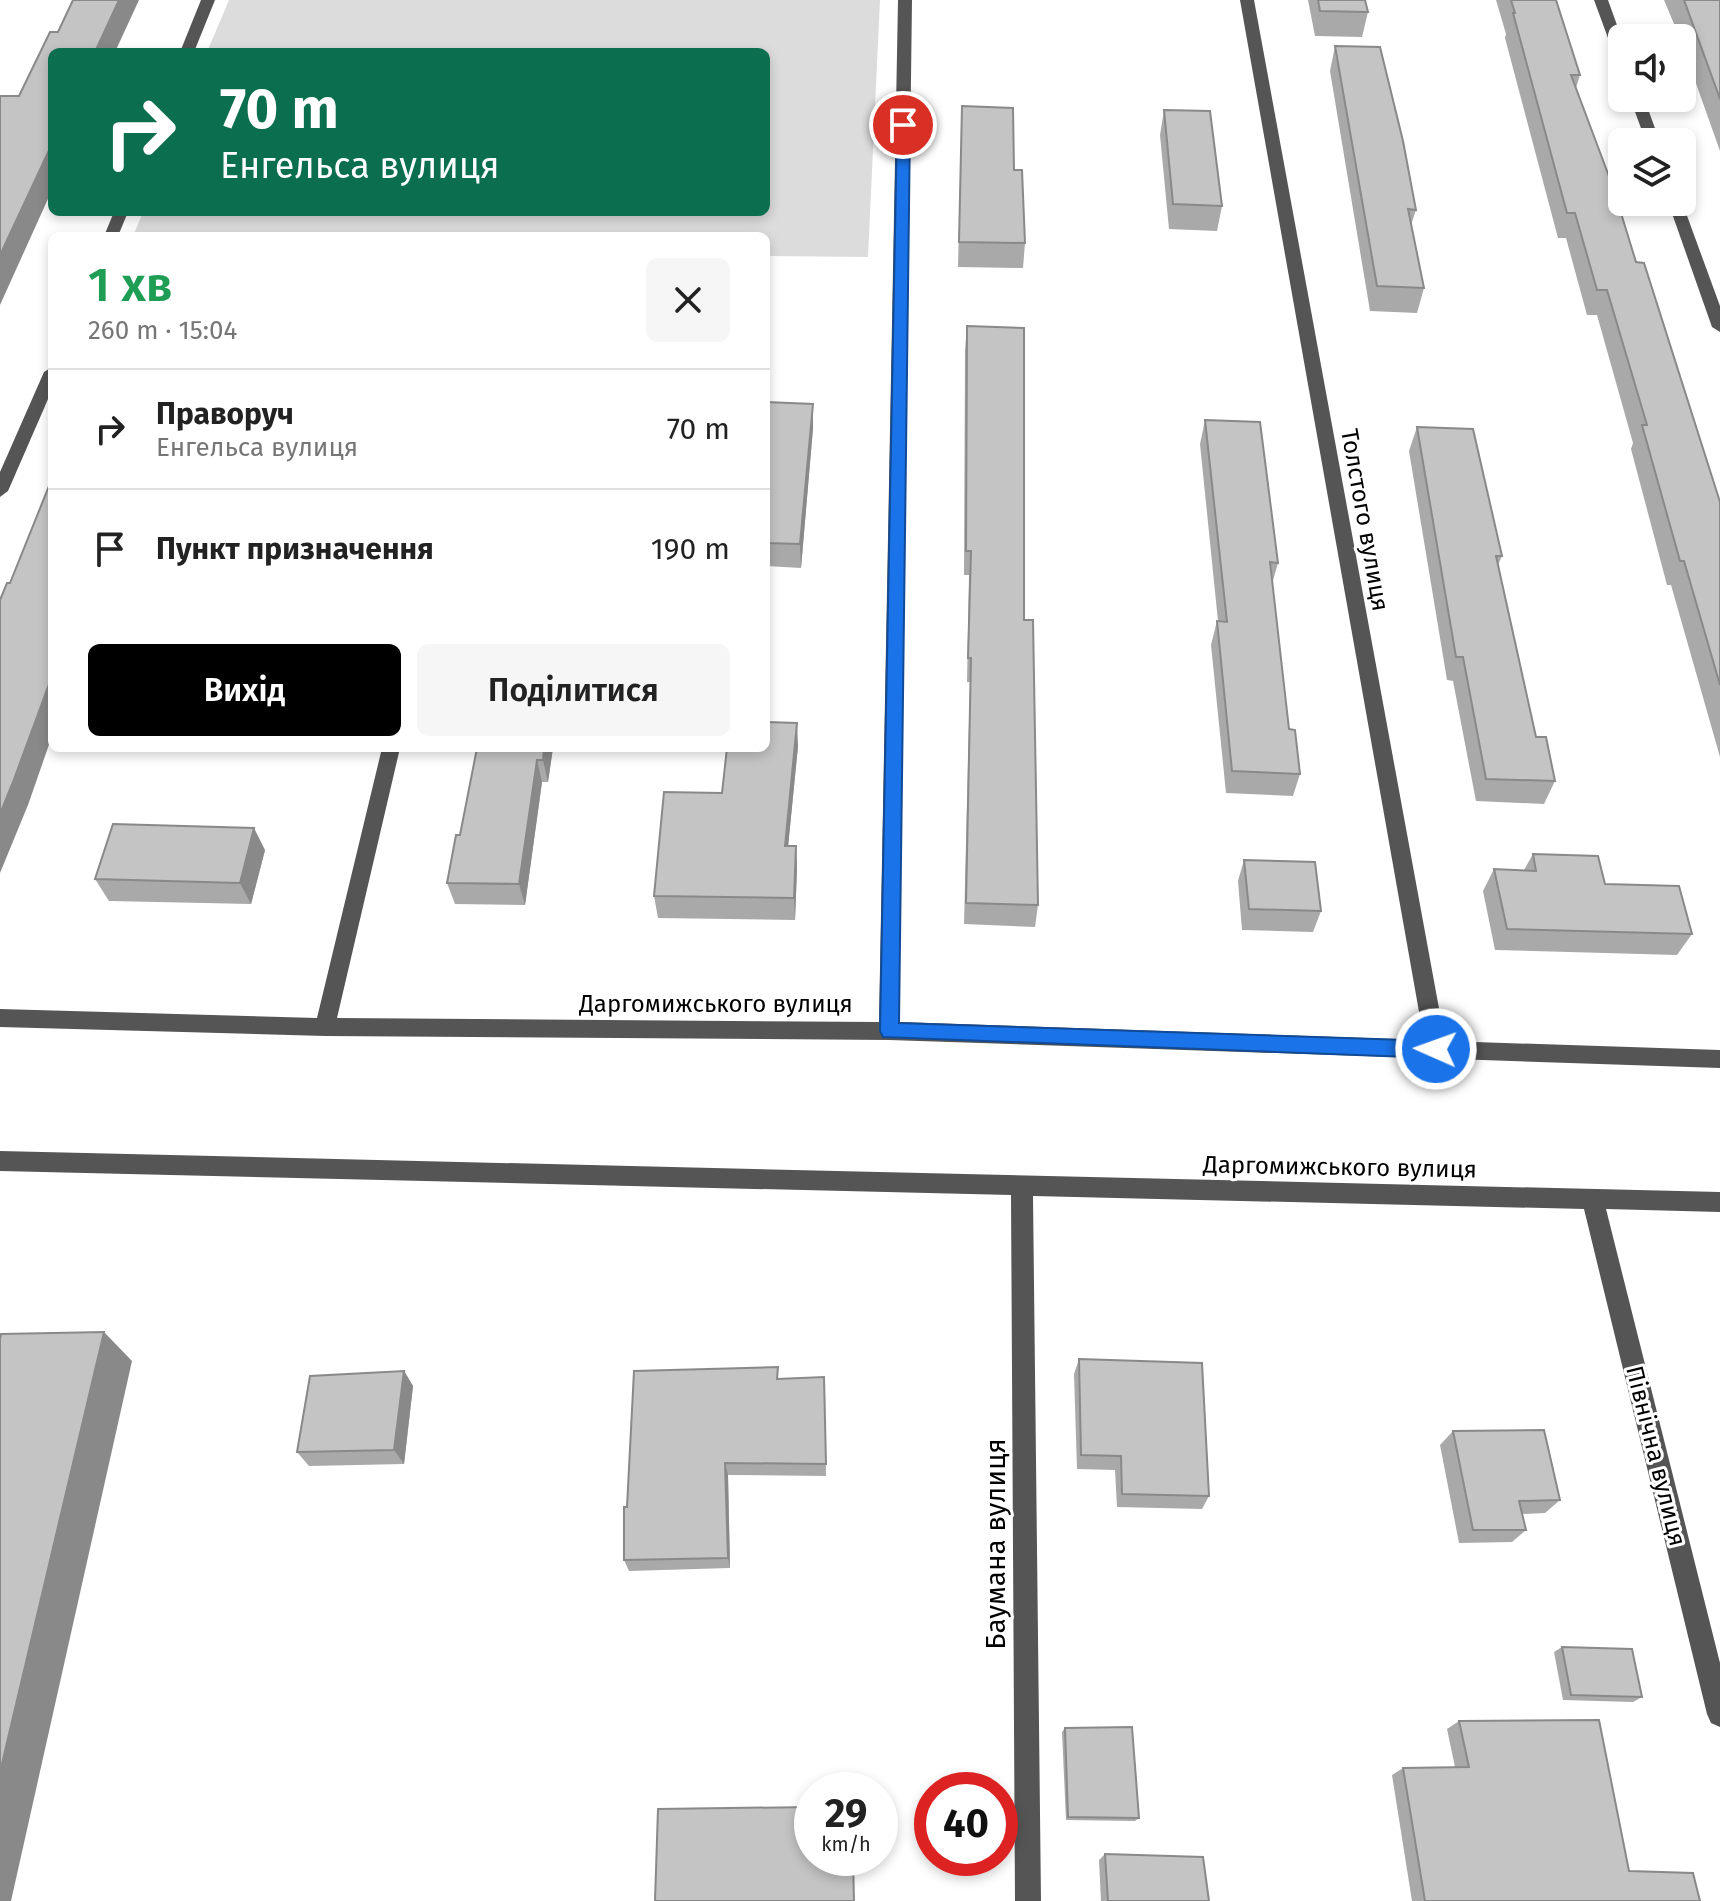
<!DOCTYPE html>
<html lang="uk">
<meta charset="utf-8">
<style>
body{margin:0;font-family:"Fira Sans",sans-serif;background:#f6f6f6;color:#222;height:100vh;display:flex;flex-direction:column;font-size:30px;white-space:nowrap}
*{box-sizing:border-box;margin:0}
p{font-size:26px;color:#767676}
.icon{flex:none;width:44px;height:44px;fill:none;stroke:currentColor;stroke-width:2;stroke-linecap:round;stroke-linejoin:round}
.map{position:relative;flex:1;overflow:hidden}
.side{position:absolute;left:48px;top:232px;width:722px;height:520px;display:flex;flex-direction:column;background:#fff;border-radius:12px;box-shadow:0 4px 12px #0003}
.side>*{flex:none}
.banner{position:absolute;left:48px;top:48px;width:722px;height:168px;border-radius:12px;box-shadow:0 4px 12px #0003;background:#0b6e4f;color:#fff;overflow:hidden}
.buttons{position:absolute;left:1608px;top:24px;display:grid;gap:16px}
.buttons a{display:grid;place-items:center;width:88px;height:88px;border-radius:12px;background:#fff;box-shadow:0 4px 12px #0003;font-size:40px}
.speed{position:absolute;left:794px;top:1772px;display:flex;gap:16px;font-size:40px;font-weight:700;text-align:center}
.speed>*{display:grid;place-content:center;width:104px;height:104px;border-radius:50%;background:#fff;box-shadow:0 4px 12px #0003;line-height:1}
.speed small{font-size:20px;font-weight:400}
.speed .limit{border:12px solid #d22;background:#fff;color:#111}
.pin{position:absolute;display:grid;place-items:center;width:68px;height:68px;color:#fff;margin:-34px;border:4px solid #fff;border-radius:50%;box-shadow:0 2px 8px #0007}
.me{position:absolute;width:88px;margin:-44px;rotate:272deg;stroke-linejoin:round;filter:drop-shadow(0 0 6px #0008)}
.turn{display:flex;align-items:center;gap:28px;height:168px;padding:0 40px;font-size:36px}
.turn .icon{width:104px;height:104px;stroke-width:2.5}
.turn b{display:block;font-size:56px;line-height:68px}
.round{display:grid;place-items:center;flex:none;width:84px;height:84px;border-radius:12px;background:#f6f6f6}
.overview{display:flex;align-items:center;justify-content:space-between;height:136px;padding:0 40px}
h1{font-size:48px;font-weight:600;line-height:60px;color:#1e9e55}
.cta{display:flex;gap:16px;margin-top:auto;padding:16px 40px}
.cta a{flex:1;height:92px;border-radius:12px;background:#000;color:#fff;font-size:32px;font-weight:600;line-height:92px;text-align:center}
.cta a+a{background:#f6f6f6;color:#222}
ul{padding:0;list-style:none}
li{display:flex;align-items:center;gap:24px;height:120px;padding:0 40px;border-top:2px solid #e0e0e0}
li div{flex:1}
li b{display:block;font-size:30px}
li em{font-style:normal}
.map>svg:first-child{display:block}
</style>
<div class="map">
<svg width="1720" height="1901" viewBox="0 0 1720 1901">
<rect width="100%" height="100%" fill="#fff"/>
<polygon fill="#dcdcdc" points="229,0 880,0 868,257 766,256 766,236 133,236 143,212 766,212 766,52 207,52"/>
<g fill="none" stroke-linecap="round" stroke-linejoin="round">
<g fill="#555" fill-rule="evenodd">
<polygon points="201,0 215,0 194,52 180,52"/>
<polygon points="898,0 912,0 899,1022 1424,1040 1240,0 1254,0 1445,1041 1720,1050 1720,1068 889,1040 325,1036 0,1027 0,1009 317,1018 382,748 400,748 337,1018 879,1022"/>
<polygon points="1594,0 1608,0 1622,39 1622,61 1615,57"/>
<polygon points="1630,98 1644,98 1660,142 1646,142"/>
<polygon points="1668,202 1682,202 1720,306 1720,332 1712,327"/>
<polygon points="114,212 128,212 118,236 104,236"/>
<polygon points="52,367 52,390 8,491 0,497 0,472 44,372"/>
<polygon points="0,1151 1720,1192 1720,1212 1606,1209 1720,1663 1720,1727 1711,1723 1707,1714 1584,1209 1033,1196 1041,1901 1015,1901 1011,1195 0,1171"/>
</g>
</g>
<g fill="#a9a9a9">
<polygon points="1308,0 1365,0 1368,12 1362,37 1315,36"/>
<polygon points="1496,0 1556,0 1580,75 1576,88 1720,502 1720,757 1671,585 1667,585 1631,449 1633,443 1597,315 1587,315 1566,238 1558,238 1505,38 1506,34"/>
<polygon points="1664,0 1720,0 1720,151 1682,44 1682,38 1680,38"/>
<polygon points="1335,46 1416,210 1411,225 1424,288 1417,313 1370,311 1330,71"/>
<polygon points="962,106 1014,170 1025,243 1023,268 958,267"/>
<polygon points="1164,110 1222,206 1217,231 1169,229 1160,135"/>
<polygon points="967,326 1024,620 1038,905 1035,927 964,924 970,682 967,682 969,575 964,575 965,351"/>
<polygon points="766,402 813,428 801,568 766,566"/>
<polygon points="1205,420 1278,563 1272,584 1289,729 1300,774 1293,796 1226,793 1211,645 1217,621 1218,621 1200,444"/>
<polygon points="1417,427 1502,556 1498,565 1536,737 1555,781 1544,804 1476,801 1453,681 1447,680 1409,451"/>
<polygon points="798,746 788,846 796,846 797,868 795,920 658,918 654,896 722,793"/>
<polygon points="477,748 553,748 548,782 542,782 525,905 455,904 447,883 460,835"/>
<polygon points="265,850 251,904 109,901 95,879"/>
<polygon points="1533,854 1605,884 1692,934 1677,955 1495,950 1483,891 1494,869 1524,870"/>
<polygon points="1244,860 1321,911 1313,932 1242,930 1238,881"/>
<polygon points="1079,1359 1209,1496 1202,1509 1117,1507 1115,1470 1077,1469 1074,1374"/>
<polygon points="404,1371 413,1386 404,1464 309,1466 297,1452"/>
<polygon points="779,1379 825,1391 826,1476 728,1475 730,1568 629,1571 624,1560 627,1507"/>
<polygon points="1453,1431 1560,1500 1545,1513 1522,1514 1526,1530 1512,1542 1459,1543 1440,1445"/>
<polygon points="1562,1647 1642,1697 1633,1702 1563,1700 1554,1652"/>
<polygon points="1459,1721 1629,1871 1700,1901 1412,1901 1392,1775 1403,1768 1455,1767 1447,1729"/>
<polygon points="1065,1728 1139,1818 1135,1821 1066,1820 1062,1732"/>
<polygon points="1105,1854 1209,1901 1101,1901 1099,1860"/>
</g>
<g fill="#898989">
<polygon points="119,0 139,0 115,52 95,52"/>
<polygon points="52,144 52,190 0,305 0,255"/>
<polygon points="813,404 813,428 801,568 800,544"/>
<polygon points="52,676 52,736 28,805 0,873 0,814"/>
<polygon points="797,723 798,746 786,868 785,846"/>
<polygon points="544,748 553,748 548,782 543,760"/>
<polygon points="537,760 542,782 525,905 519,884"/>
<polygon points="254,828 265,850 251,904 240,883"/>
<polygon points="796,846 797,868 795,920 794,898"/>
<polygon points="104,1332 132,1361 11,1901 0,1901 0,1772"/>
<polygon points="404,1371 413,1386 404,1464 394,1450"/>
<polygon points="725,1463 728,1475 730,1568 728,1558"/>
</g>
<g fill="#c4c4c4" stroke="#898989" stroke-width="2">
<polygon points="73,0 119,0 95,52 52,52 52,144 0,255 0,96 19,96 50,32 58,32"/>
<polygon points="1318,0 1365,0 1368,12 1320,11"/>
<polygon points="1511,0 1556,0 1580,75 1571,75 1613,187 1636,262 1644,263 1720,502 1720,685 1684,561 1680,561 1642,425 1647,425 1607,290 1597,290 1575,213 1567,213 1513,13 1515,13"/>
<polygon points="1684,0 1720,0 1720,99"/>
<polygon points="1335,46 1380,47 1403,141 1416,210 1408,209 1424,288 1377,286"/>
<polygon points="962,106 1013,108 1014,170 1022,170 1025,243 959,242"/>
<polygon points="1164,110 1210,111 1222,206 1173,204"/>
<polygon points="967,326 1024,328 1024,620 1033,620 1038,905 966,903 971,658 968,658 971,551 966,551"/>
<polygon points="766,402 813,404 800,544 766,543"/>
<polygon points="1205,420 1260,422 1278,563 1270,562 1289,729 1295,730 1300,774 1232,771 1217,621 1227,622"/>
<polygon points="1417,427 1473,429 1502,556 1496,556 1536,737 1546,737 1555,781 1486,779 1463,657 1456,657"/>
<polygon points="49,486 52,486 52,676 13,782 0,814 0,600 7,583 10,583"/>
<polygon points="766,722 797,723 785,846 796,846 794,898 654,896 664,792 722,793 727,748 766,748"/>
<polygon points="477,748 544,748 543,760 537,760 519,884 447,883 456,835 460,835"/>
<polygon points="113,824 254,828 240,883 95,879"/>
<polygon points="1533,854 1598,856 1605,884 1679,886 1692,934 1507,929 1494,869 1536,871"/>
<polygon points="1244,860 1315,862 1321,911 1249,909"/>
<polygon points="104,1332 0,1772 0,1339 1,1334"/>
<polygon points="1079,1359 1202,1363 1209,1496 1122,1494 1121,1456 1081,1455"/>
<polygon points="778,1367 777,1379 824,1377 826,1464 725,1463 728,1558 624,1560 624,1507 627,1507 634,1371"/>
<polygon points="404,1371 394,1450 297,1452 310,1376"/>
<polygon points="1544,1430 1560,1500 1519,1501 1526,1530 1473,1530 1453,1431"/>
<polygon points="1562,1647 1632,1649 1642,1697 1571,1695"/>
<polygon points="1599,1720 1629,1871 1693,1873 1700,1901 1425,1901 1403,1768 1469,1767 1459,1721"/>
<polygon points="1132,1727 1139,1818 1068,1817 1065,1728"/>
<polygon points="812,1807 812,1858 853,1858 854,1901 655,1901 658,1809"/>
<polygon points="1105,1854 1203,1857 1209,1901 1108,1901"/>
</g>
<polygon fill="#1a73e8" stroke="#114b97" stroke-width="2" points="903,121 910,125 899,1023 1436,1041 1442,1044 1445,1049 1442,1055 1436,1058 883,1037 880,1031 897,125"/>
<g text-anchor="middle" stroke-width="6" stroke-linejoin="round" paint-order="stroke">
<g font-size="24" fill="#000" stroke="#fff">
<text transform="translate(1365 520) rotate(80)" y="8">Толстого вулиця</text>
<text x="716" y="1012">Даргомижського вулиця</text>
<text transform="translate(1340 1167) rotate(1)" y="8">Даргомижського вулиця</text>
<text transform="translate(1656 1456) rotate(76)" y="8">Північна вулиця</text>
</g>
<g font-size="28" fill="#000" stroke="#fff">
<text transform="translate(995 1544) rotate(-90)" y="10">Баумана вулиця</text>
</g>
</g>
</svg>
<div class="buttons">
<a><svg class="icon" aria-label="sound" viewBox="0 0 24 24"><path d="M4 9h4l5-4v14l-5-4H4zM17 9q2 3 0 6"/></svg></a>
<a><svg class="icon" aria-label="layers" viewBox="0 0 24 24"><path d="M12 4l9 5-9 5-9-5zM3 14l9 5 9-5"/></svg></a>
</div>
<div class="speed"><div>29<small>km/h</small></div><div class="limit">40</div></div>
<div class="pin" style="left:903px;top:125px;background:#d93025"><svg class="icon" aria-label="arrive" viewBox="0 0 24 24"><path d="M6 21V4h12l-3 4 3 4H6"/></svg></div>
<svg class="me" style="left:1436px;top:1049px" viewBox="-20 -20 40 40"><circle r="17" fill="#1a73e8" stroke="#fff" stroke-width="3"/><path d="M0-11L8 9 0 5-8 9z" fill="#fff"/></svg>
<div class="banner">
<div class="turn"><svg class="icon" aria-label="right" viewBox="0 0 24 24"><path d="M7 20v-9h11M14 6l5 5-5 5"/></svg><div><b>70 m</b>Енгельса вулиця</div></div>
</div>
<section class="side">
<div class="overview"><div><h1>1 хв</h1><p>260 m · 15:04</p></div><a class="round"><svg class="icon" aria-label="close" viewBox="0 0 24 24"><path d="M6 6l12 12M18 6L6 18"/></svg></a></div>
<ul>
<li><svg class="icon" aria-label="right" viewBox="0 0 24 24"><path d="M7 20v-9h11M14 6l5 5-5 5"/></svg><div><b>Праворуч</b><p>Енгельса вулиця</p></div><em>70 m</em></li>
<li><svg class="icon" aria-label="arrive" viewBox="0 0 24 24"><path d="M6 21V4h12l-3 4 3 4H6"/></svg><div><b>Пункт призначення</b></div><em>190 m</em></li>
</ul>
<div class="cta"><a>Вихід</a><a>Поділитися</a></div>
</section>
</div>
